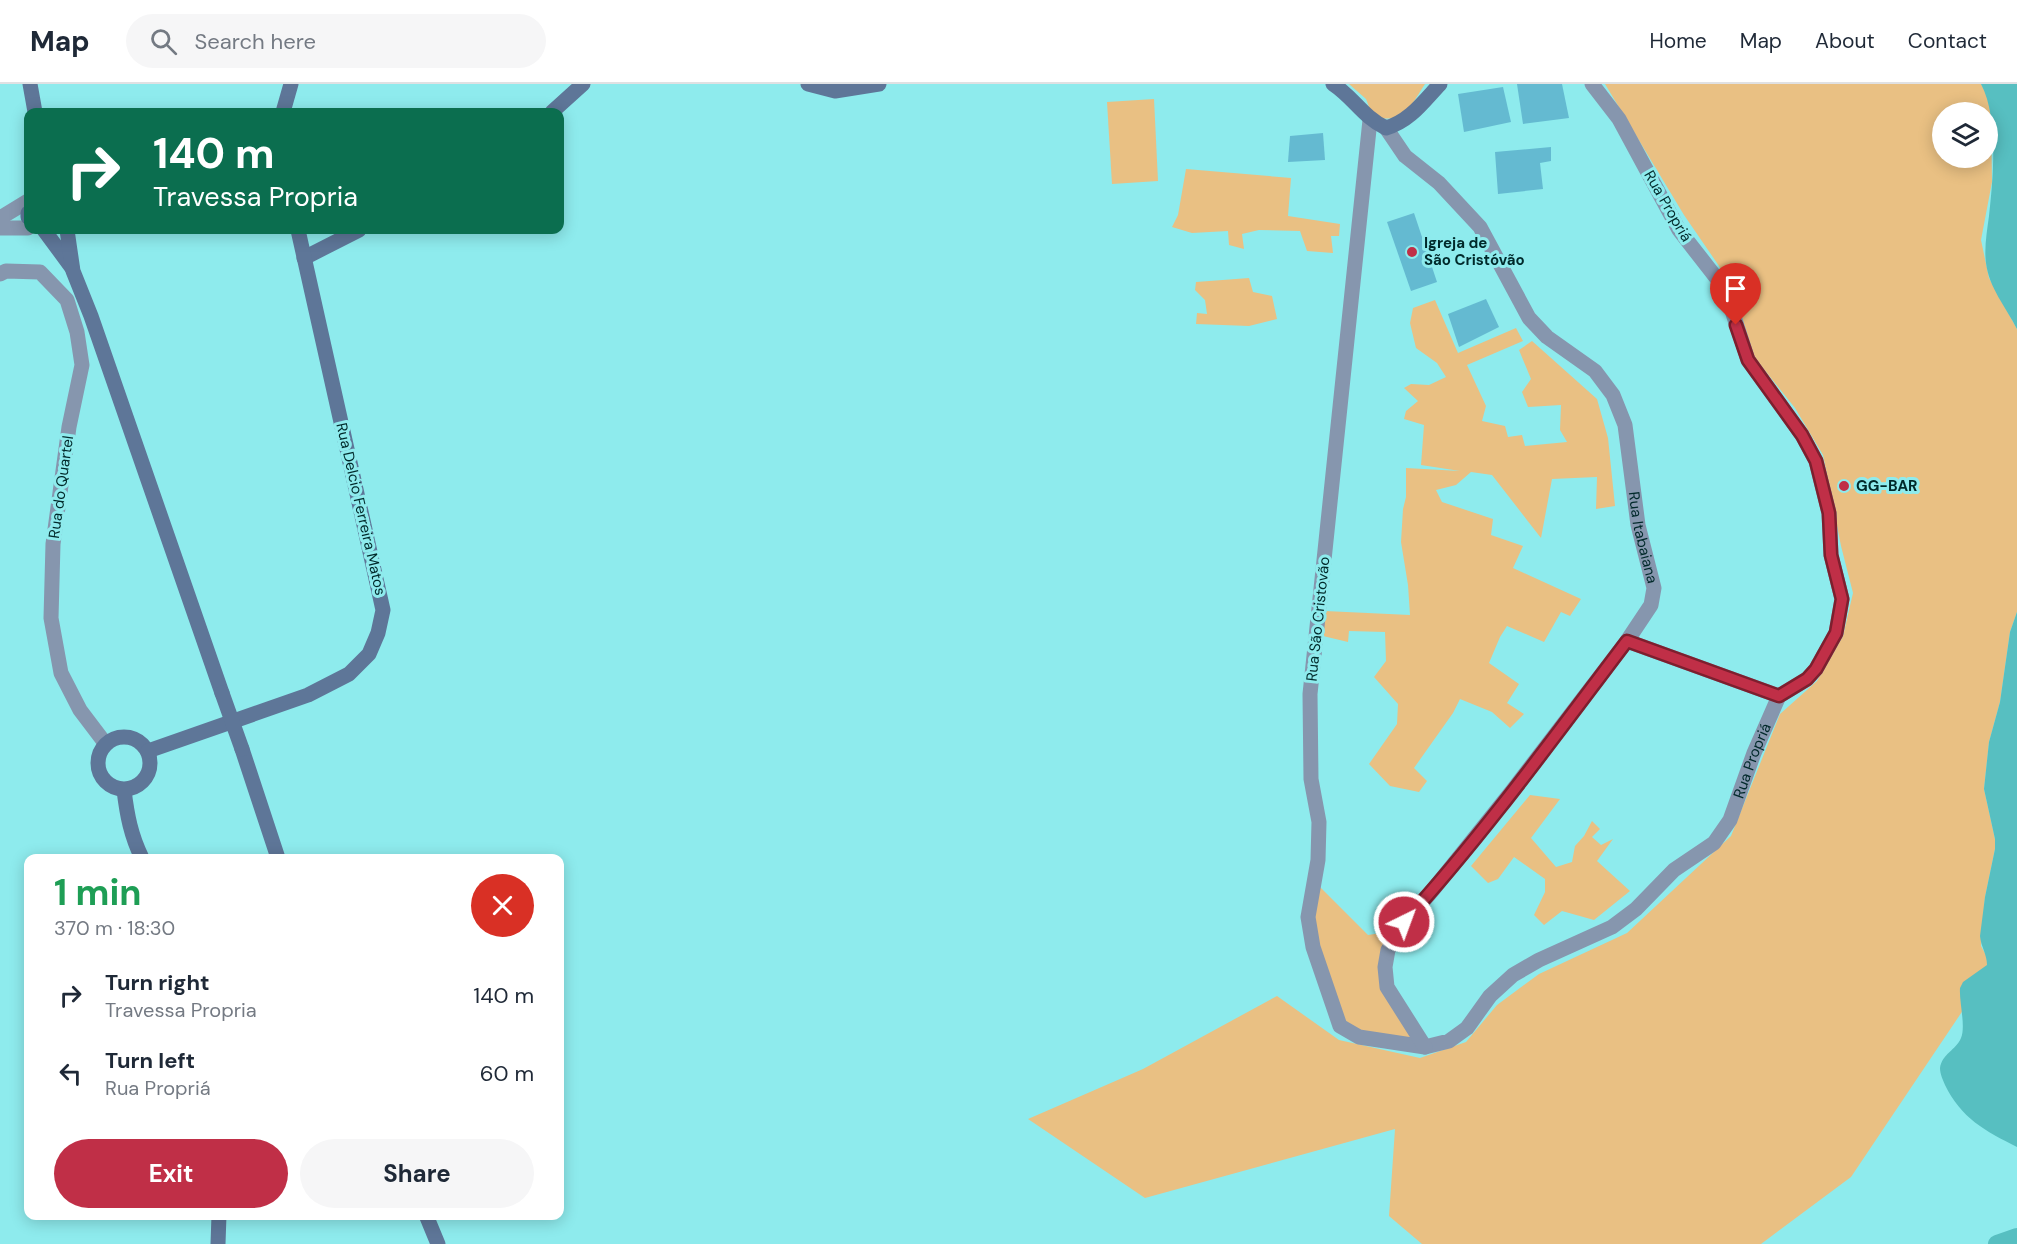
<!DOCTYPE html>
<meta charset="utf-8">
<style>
body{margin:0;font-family:"DM Sans",sans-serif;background:#f6f6f7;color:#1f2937;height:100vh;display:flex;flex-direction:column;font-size:22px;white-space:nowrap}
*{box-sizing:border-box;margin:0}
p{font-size:20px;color:#747a83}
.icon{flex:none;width:33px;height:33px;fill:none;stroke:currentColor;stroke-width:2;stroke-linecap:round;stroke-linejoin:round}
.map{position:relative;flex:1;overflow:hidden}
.drawer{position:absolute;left:24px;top:770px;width:540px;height:366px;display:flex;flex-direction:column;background:#fff;border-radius:12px;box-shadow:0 3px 15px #0003}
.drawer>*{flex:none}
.hud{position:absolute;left:24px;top:24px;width:540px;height:126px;border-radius:12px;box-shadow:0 3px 15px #0003;background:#0b6e4f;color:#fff;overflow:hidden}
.buttons{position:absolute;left:1932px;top:18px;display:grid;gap:12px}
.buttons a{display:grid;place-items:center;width:66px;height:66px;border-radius:50%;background:#fff;box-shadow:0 3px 15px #0003;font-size:30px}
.pin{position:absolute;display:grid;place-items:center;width:51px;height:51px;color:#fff;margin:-62px -26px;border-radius:50% 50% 50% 0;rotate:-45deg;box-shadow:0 0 6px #0007}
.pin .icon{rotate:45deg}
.me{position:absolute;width:66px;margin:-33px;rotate:42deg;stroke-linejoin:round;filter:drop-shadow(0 0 4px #0008)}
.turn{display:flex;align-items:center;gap:21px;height:126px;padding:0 30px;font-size:27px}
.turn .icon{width:78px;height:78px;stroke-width:2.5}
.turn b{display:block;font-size:42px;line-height:51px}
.round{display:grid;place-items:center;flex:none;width:63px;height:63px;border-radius:32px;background:#f6f6f7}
.headline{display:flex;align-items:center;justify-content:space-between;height:102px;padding:0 30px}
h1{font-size:36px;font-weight:700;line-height:45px;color:#1e9e55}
.cta{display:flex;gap:12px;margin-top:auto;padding:12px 30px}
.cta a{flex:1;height:69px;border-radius:36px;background:#c02f47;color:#fff;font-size:24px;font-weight:700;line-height:69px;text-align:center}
.cta a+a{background:#f6f6f7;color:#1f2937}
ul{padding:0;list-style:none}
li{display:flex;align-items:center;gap:18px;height:78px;padding:0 30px}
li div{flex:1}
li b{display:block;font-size:22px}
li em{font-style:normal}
header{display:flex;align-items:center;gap:36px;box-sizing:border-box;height:84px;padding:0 30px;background:#fff;border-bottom:2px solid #e0e1e3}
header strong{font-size:28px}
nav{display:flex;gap:33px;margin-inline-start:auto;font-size:21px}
.search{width:420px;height:54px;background:#f6f6f7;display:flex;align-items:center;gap:15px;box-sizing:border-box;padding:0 21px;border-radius:33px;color:#747a83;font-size:22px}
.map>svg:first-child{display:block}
</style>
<header>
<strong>Map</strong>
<div class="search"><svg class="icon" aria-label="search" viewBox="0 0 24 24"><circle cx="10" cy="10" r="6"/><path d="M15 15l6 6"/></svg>Search here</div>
<nav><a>Home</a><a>Map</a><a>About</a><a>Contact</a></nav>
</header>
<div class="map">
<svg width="2017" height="1160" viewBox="0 0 2017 1160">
<rect width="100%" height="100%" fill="#8eebed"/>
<g fill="#e9c083" fill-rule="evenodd">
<path d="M1349,0H1425C1410,23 1404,40 1373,33L1366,15Z"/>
<path d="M1605,0H1981L1987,11L1991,31L1992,98L1981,156L1989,194L2017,245V528L2010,548L2000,618L1989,658L1984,705L1995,755V765L1985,813L1981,862L1987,873L1990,886L1851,1093L1761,1160H1422L1389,1132L1395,1045L1145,1114L1028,1035L1143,985L1277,912L1339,956L1420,974L1466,958L1497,921L1539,890L1627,849L1731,752L1780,630L1817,597L1843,552L1853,509L1841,462L1823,371L1795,324L1754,273L1736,213L1719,182L1684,131ZM1942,28H1988V74H1942Z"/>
<polygon points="1154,15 1158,97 1112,100 1107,18"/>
<polygon points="1186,85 1291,94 1288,132 1340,140 1339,152 1331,152 1333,169 1307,167 1300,147 1259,146 1242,150 1244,165 1229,161 1228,147 1192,149 1172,143 1178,131"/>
<polygon points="1249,194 1253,208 1272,212 1277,235 1249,242 1196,240 1197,229 1207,230 1205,216 1195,206 1196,198"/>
<polygon points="1435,216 1458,269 1516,244 1523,257 1467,281 1486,322 1482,337 1505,342 1508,353 1522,351 1525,362 1567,358 1560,346 1561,321 1528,323 1522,308 1531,295 1519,266 1532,257 1597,315 1608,354 1615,422 1596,425 1597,393 1552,395 1541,454 1492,391 1471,388 1456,401 1436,406 1442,418 1493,435 1491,451 1523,462 1513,484 1581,515 1570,532 1561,528 1544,558 1507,542 1500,553 1489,579 1519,600 1507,619 1524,630 1510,644 1492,628 1460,615 1453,629 1414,684 1427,697 1419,708 1390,702 1369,680 1397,640 1398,620 1374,593 1386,577 1385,548 1349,547 1348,558 1323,552 1325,527 1410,531 1408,501 1401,458 1403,425 1406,413 1406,384 1460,387 1421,381 1424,341 1404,335 1406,327 1418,317 1404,304 1411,300 1429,301 1446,293 1437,279 1416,264 1410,239 1413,224"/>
<polygon points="1530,711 1560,715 1531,754 1556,783 1572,778 1575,762 1584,752 1592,737 1600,745 1592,753 1601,761 1613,755 1597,777 1630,807 1594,836 1562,827 1544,841 1534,831 1545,808 1545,795 1514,773 1498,795 1488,799 1471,782"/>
<polygon points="1320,803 1368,851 1387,848 1380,877 1414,957 1361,948 1344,936 1318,862 1314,831"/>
</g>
<g fill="#57bfc1">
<path d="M1981,0H2017V245C2006,223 1989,204 1986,179C1984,164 1987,147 1989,132C1993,95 1999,34 1981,0Z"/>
<path d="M2017,528V1063C1985,1047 1961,1034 1945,1001C1943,996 1940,990 1940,984C1942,970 1956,966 1961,954C1966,942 1959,918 1960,904L1963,898L1987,881C1987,870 1981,863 1980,852L1985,813L1995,765V755L1984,705L1989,658L2000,618L2010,548Z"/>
</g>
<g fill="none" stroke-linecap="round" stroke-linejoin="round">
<polyline stroke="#57bfc1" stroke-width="18" points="1997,1160 2017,1153"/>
</g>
<g fill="#64bad1">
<polygon points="1517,0 1562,0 1569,34 1523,40"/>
<polygon points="1503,3 1511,38 1464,48 1458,10"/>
<polygon points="1323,49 1325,76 1288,78 1290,52"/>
<polygon points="1551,63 1551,77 1540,79 1543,105 1498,110 1495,68"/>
<polygon points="1414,129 1437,198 1411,207 1387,138"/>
<polygon points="1486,215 1499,243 1459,263 1448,230"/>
</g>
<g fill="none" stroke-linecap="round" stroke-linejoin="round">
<g stroke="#8696ae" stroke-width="15">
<path id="s1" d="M1370,36L1310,610L1311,695L1319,738L1318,776L1308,833L1313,863L1340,942L1359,953L1425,963L1449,957L1467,944L1490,912L1513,891L1539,876L1612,843L1636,825L1674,786L1714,759L1730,736L1754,669L1779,612L1807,595L1816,585L1836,549L1842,515L1831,471L1829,429L1816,377L1802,351L1748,276L1725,205L1679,146L1619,35L1592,0"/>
<path id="s2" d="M1386,44L1405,72L1439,99L1480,143L1529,234L1547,253L1595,287L1613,311L1625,341L1638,441L1654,504L1651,521L1627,557L1512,707L1432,807L1404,839L1388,866L1385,883L1387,903L1425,963"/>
<polyline points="0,134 28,117"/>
<polyline points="0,144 28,144"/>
<polyline points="0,190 6,187 40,188 67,216 77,248 82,281 69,343 53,460 51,534 61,589 80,626 105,659"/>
<polyline points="1627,557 1779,612"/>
</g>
<g stroke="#5e7698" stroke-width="15">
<polyline points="30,0 35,28"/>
<polyline points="808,0 835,7 879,0"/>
<path d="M1333,0C1354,14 1362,32 1386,44C1410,37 1423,18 1440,0"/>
<polyline points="283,28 291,0"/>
<polyline points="552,28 583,0"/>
<polyline points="28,129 28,133"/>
<polyline points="44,146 72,184"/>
<polyline points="67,146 73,187 91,232 222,609"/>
<polyline points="304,174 359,146"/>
<circle cx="124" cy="679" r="26"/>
<polyline points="242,665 278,774"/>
<polyline points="148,667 308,611 349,590 369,570 378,549 383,526 298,146"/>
<path d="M124,706C127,731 131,752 142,774"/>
<polyline points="426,1131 438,1160"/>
<polyline points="218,1160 219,1131"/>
</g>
<polyline stroke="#5e7698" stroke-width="15" points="222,609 242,665"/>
</g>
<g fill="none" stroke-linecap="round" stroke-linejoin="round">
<g stroke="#7d1f2e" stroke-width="15">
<path id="route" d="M1404,838C1484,750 1555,652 1627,557L1779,612L1807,595L1816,585L1836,549L1842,515L1831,471L1829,429L1816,377L1802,351L1748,276L1736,241"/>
</g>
<use href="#route" stroke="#c02f47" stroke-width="10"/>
</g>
<g fill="#c02f47" stroke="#8eebed" stroke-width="2">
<circle cx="1412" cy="168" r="6"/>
<circle cx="1844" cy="402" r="6"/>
</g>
<g text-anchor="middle" stroke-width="6" stroke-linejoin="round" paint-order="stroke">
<g font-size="15" fill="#00292a" stroke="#8eebed">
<text transform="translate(1668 122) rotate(60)" y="5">Rua Propriá</text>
<text transform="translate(61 403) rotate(-82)" y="5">Rua do Quartel</text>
<text transform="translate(361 425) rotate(77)" y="5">Rua Delcio Ferreira Matos</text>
<text dy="5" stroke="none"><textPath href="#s2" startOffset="502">Rua Itabaiana</textPath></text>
<text transform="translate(1318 535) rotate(-84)" y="5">Rua São Cristovão</text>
<text dy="5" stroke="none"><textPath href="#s1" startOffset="1456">Rua Propriá</textPath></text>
</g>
<g font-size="15" font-weight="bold" fill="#00292a" stroke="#8eebed" text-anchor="start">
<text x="1424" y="164">Igreja de<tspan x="1424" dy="17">São Cristóvão</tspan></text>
<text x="1856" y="407">GG-BAR</text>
</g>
</g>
</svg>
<div class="buttons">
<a><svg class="icon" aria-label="layers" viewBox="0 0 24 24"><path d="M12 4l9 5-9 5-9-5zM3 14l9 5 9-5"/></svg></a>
</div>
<div class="pin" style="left:1736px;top:241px;background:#d93025"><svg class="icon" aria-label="arrive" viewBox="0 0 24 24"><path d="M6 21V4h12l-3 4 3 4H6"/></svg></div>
<svg class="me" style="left:1404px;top:838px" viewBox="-20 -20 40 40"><circle r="17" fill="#c02f47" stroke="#fff" stroke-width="3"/><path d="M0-11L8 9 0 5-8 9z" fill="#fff"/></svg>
<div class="hud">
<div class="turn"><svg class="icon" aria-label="right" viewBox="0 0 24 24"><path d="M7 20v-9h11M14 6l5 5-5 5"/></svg><div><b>140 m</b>Travessa Propria</div></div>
</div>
<section class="drawer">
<div class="headline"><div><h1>1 min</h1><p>370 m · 18:30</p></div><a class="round" style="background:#d93025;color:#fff"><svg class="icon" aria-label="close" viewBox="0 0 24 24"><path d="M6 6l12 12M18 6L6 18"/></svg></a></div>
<ul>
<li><svg class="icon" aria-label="right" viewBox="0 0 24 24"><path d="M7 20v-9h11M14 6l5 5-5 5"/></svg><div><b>Turn right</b><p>Travessa Propria</p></div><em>140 m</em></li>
<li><svg class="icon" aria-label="left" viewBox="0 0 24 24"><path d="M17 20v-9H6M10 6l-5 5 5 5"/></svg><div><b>Turn left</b><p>Rua Propriá</p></div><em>60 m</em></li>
</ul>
<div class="cta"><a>Exit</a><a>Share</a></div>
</section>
</div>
